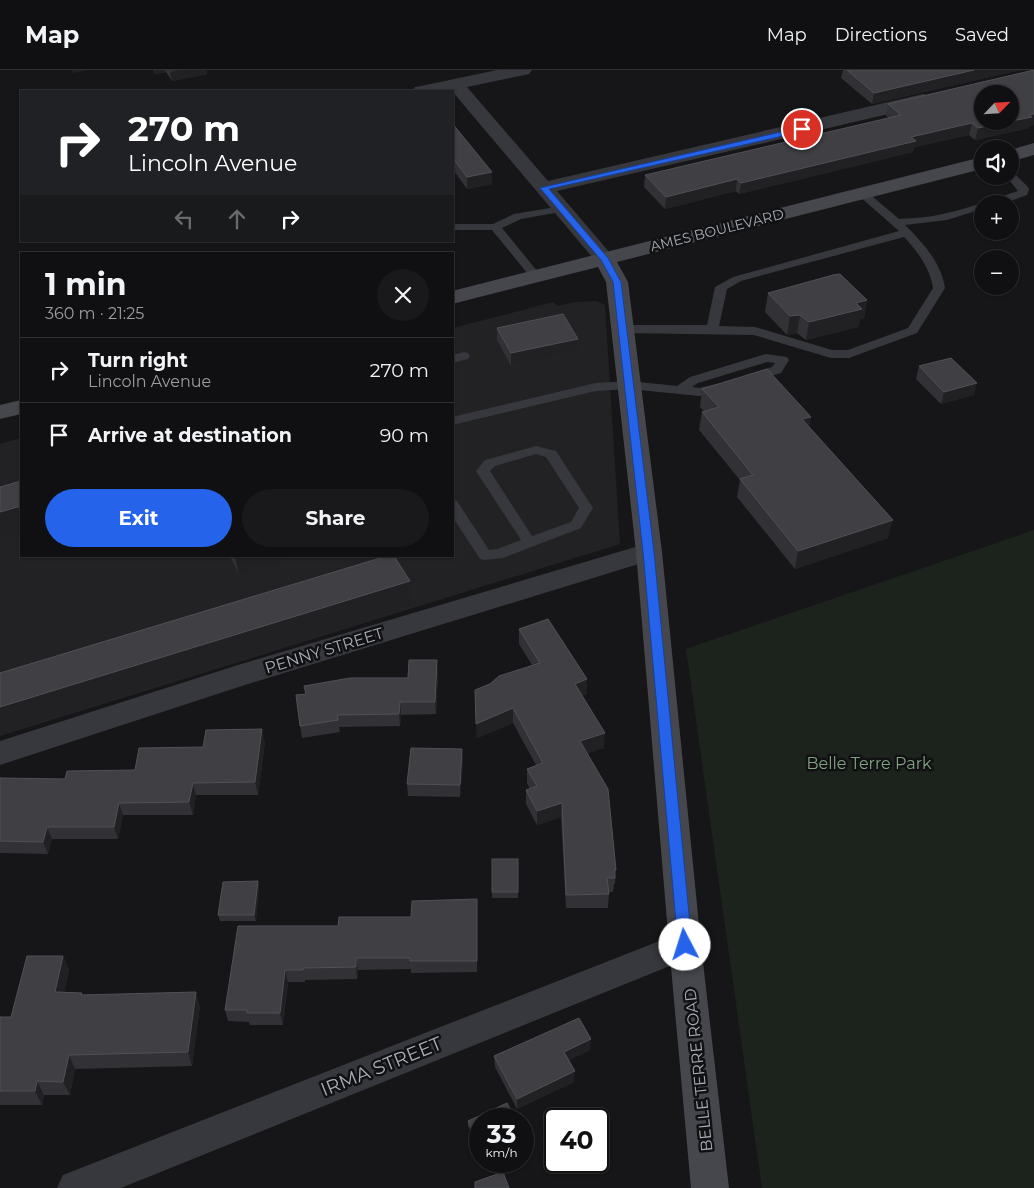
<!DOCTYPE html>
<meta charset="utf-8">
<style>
body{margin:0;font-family:Montserrat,sans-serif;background:#19191b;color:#f1f3f6;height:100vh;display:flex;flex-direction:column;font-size:19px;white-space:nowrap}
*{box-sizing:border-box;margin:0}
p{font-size:16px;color:#9c9d9f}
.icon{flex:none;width:28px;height:28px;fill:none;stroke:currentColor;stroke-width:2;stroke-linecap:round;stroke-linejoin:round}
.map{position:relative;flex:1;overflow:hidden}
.drawer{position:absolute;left:20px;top:182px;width:434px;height:305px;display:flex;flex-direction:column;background:#101012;border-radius:0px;box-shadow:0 1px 4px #0004,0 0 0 1px #303032}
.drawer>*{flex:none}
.guide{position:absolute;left:20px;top:20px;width:434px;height:152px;border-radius:0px;box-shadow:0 1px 4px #0004,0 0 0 1px #303032;background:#202124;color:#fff;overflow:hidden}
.needle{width:32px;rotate:65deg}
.buttons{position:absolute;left:974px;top:15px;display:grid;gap:10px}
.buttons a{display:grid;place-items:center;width:45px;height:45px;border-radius:50%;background:#101012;box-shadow:0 1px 4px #0004,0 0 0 1px #303032;font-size:25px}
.speed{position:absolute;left:469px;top:1038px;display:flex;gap:10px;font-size:25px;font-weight:700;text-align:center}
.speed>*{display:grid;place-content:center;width:65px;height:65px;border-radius:50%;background:#101012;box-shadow:0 1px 4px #0004,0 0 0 1px #303032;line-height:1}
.speed small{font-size:12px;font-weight:400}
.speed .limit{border:2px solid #111;border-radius:8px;background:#fff;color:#111}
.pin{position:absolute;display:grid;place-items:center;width:42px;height:42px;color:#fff;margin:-21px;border:2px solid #fff;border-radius:50%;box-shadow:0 1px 5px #0007}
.me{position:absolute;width:55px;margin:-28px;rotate:355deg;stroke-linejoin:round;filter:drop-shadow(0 0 4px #0008)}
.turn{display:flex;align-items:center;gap:18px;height:105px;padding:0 25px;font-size:22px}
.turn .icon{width:65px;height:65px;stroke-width:2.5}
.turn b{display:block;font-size:35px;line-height:42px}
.lanes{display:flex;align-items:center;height:48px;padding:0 25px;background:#0003;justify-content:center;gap:25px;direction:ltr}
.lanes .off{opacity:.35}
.round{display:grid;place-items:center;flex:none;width:52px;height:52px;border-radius:26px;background:#19191b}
.summary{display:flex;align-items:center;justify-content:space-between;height:85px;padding:0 25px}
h1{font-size:30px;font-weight:700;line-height:38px}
.primary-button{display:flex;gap:10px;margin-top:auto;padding:10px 25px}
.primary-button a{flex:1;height:58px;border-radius:30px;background:#2563eb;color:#fff;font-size:20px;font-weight:700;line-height:58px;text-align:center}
.primary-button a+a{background:#19191b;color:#f1f3f6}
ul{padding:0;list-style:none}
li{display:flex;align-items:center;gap:15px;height:65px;padding:0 25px;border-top:1px solid #303032}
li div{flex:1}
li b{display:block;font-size:19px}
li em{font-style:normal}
header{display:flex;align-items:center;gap:30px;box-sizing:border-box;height:70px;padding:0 25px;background:#101012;border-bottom:1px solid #303032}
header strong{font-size:24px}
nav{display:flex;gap:28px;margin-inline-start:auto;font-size:18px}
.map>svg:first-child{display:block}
</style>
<header>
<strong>Map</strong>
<nav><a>Map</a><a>Directions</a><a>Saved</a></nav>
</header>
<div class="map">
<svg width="1034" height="1118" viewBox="0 0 1034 1118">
<rect width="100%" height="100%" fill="#161618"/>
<polygon fill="#222225" points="597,231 605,235 620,474 0,666 0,374 21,368 21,486 452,486 453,258 553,232 557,236 575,232"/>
<polygon fill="#1c231d" points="1034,460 1034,1118 762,1118 686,579"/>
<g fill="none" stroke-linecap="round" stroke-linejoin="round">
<g fill="#37383d" fill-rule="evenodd">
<path d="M1010,102L1014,103L1028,117L1029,119L1027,125L1002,134H982V139L947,150L905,155C923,173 941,192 945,218L917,263L849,288H831L754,265L622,263L616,259L622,255H707L715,217L733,207L899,161L858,125L857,123L858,121H866L899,149C915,148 932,147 947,143C972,137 994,129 1018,121L1006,106H1010ZM904,167C918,182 930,198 933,218L908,258L848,280H832L755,257L719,256L727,219L741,211Z"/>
<polygon points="562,136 566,137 568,139 566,141 521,149 502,158 542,207 536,211 532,209 492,160 452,160 452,154 493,154 514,144"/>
<polygon points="464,282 468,283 470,286 468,289 452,293 452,285"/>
<polygon points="766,284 787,287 789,290 781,303 750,312 746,311 744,308 746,305 772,297 775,293 767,292 698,313 692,317 699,318 721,313 727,317 725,320 699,326 629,319 596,321 452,355 452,347 596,313 629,311 677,316 690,307"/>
<path d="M536,376L556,381L593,438L581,458L503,488L485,490L480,489L452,446V429L457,431L489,480L497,479L521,470L476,401L485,390ZM536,384L546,387L579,438L571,452L532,466L490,401L495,396Z"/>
</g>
<g fill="#37383d" fill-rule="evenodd">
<polygon points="497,0 532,0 529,4 467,17 548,111 923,24 929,26 932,30 929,34 923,36 557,121 616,190 612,194 605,196 598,194 452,21 412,21 415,17 421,16"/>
<polygon points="649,473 658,476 662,482 658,488 245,615 0,695 0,671 238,595"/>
<polygon points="685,861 697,865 701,875 697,885 121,1118 57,1118 63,1105"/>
</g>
<g fill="#45474d" fill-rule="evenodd">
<polygon points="1034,73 1034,85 1010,92 1010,80"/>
<polygon points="982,87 982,99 617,192 628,212 662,482 701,875 729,1118 691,1118 669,875 636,482 606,212 598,197 452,234 452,221"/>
<polygon points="21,330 21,344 0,349 0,335"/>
</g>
</g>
<g fill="#323236">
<polygon points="153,0 206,0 207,4 172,11 166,2 155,4"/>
<polygon points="843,0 1020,0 872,34 841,8"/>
<polygon points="1034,0 1034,55 1029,56 1029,58 975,70 969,65 914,77 913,82 739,124 736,121 665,139 644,117 645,105 889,48 886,46 888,34"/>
<polygon points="452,53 492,114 467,119 452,98"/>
<polygon points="768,223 867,230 864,248 860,249 858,257 806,270 797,263 787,265 765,242"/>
<polygon points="497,258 578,269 578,282 511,296 497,270"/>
<polygon points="919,296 974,325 941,334 916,309"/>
<polygon points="702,319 811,347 809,357 888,468 795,499 737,427 740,410 699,360 702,342 704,341 700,337"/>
<polygon points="230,486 303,486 239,505"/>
<polygon points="519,559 587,624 582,625 604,678 587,683 616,800 615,814 614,814 613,822 609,822 608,838 566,838 561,747 537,755 526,734 526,720 530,719 527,713 527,699 536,695 513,653 477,668 475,620 532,595 519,574"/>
<polygon points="438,602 436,644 401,645 400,656 339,657 340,662 302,668 300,656 408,608"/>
<polygon points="265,672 258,725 196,725 193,745 123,745 118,769 52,769 48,784 0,783 0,708 65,709 135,700 203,677"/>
<polygon points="462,679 463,692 460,727 408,726 407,714"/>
<rect x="492" y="789" width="26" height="39"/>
<polygon points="258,811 259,817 256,851 220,851 218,845"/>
<polygon points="477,841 477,902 411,903 411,899 358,900 357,909 305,910 305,912 288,912 283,955 250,955 249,952 228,951 225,940 338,856 411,847"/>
<polygon points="63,886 69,900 64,922 82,923 83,925 200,936 192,996 75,999 70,1025 44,1025 42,1035 0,1035 0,947 11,947"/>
<polygon points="590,980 569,990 574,1012 517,1039 495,997 494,986"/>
<polygon points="480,1049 480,1080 468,1056 468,1051"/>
</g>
<g fill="#212124">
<polygon points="72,0 88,0 73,3"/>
<polygon points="154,0 165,0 166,2 155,4"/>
<polygon points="178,0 206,0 207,4 172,11 170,2"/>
<polygon points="974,0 1020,0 872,34 874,23"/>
<polygon points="1034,44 1034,55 1029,56 1029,58 975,70 978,58"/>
<polygon points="972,53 969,65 914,77 913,82 739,124 741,113 911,67"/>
<polygon points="492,102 492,114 467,119 467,107"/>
<polygon points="737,109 736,121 665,139 666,127"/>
<polygon points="867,230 864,248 860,249 858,257 806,270 809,252 856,233"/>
<polygon points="800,245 797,263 787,265 790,246"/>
<polygon points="578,269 578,282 511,296 511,283"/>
<polygon points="977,313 974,325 941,334 944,322"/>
<polygon points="811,347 808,364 802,349"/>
<polygon points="21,436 21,461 0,467 0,442"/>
<polygon points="893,450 888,468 795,499 798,481"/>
<polygon points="237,486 303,486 239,505 235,487"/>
<polygon points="410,511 411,535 0,663 0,637"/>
<polygon points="437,590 438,602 436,644 435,632"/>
<polygon points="587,609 587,624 575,628 575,614"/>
<polygon points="400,632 401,645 400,656 399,644"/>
<polygon points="513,638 513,653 477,668 476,654"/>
<polygon points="262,659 265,672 258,725 255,712"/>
<polygon points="605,663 604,678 580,686 580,671"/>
<polygon points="462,679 463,692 460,727 460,715"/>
<polygon points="193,713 196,725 193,745 189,732"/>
<polygon points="119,733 123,745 118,769 114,757"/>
<polygon points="562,733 561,747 537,755 537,741"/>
<polygon points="47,757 52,769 48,784 43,772"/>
<polygon points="258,811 259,817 256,851 254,845"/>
<polygon points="63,886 69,900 61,937 55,922"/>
<polygon points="356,888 358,900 357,909 356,897"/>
<polygon points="285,900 288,912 283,955 280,943"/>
<polygon points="196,922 200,936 192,996 188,982"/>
<polygon points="591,969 590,980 563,993 564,982"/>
<polygon points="69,985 75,999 70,1025 63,1012"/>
<polygon points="575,1001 574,1012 517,1039 517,1029"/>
<polygon points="37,1011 44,1025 42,1035 35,1021"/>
</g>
<g fill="#3f3f44" stroke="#4f5156" fill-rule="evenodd">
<polygon points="847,0 974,0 874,23"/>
<path d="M1034,0V44L1029,45L1032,47L978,58L972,53L911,67L916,71L741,113L737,109L666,127L645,105L901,45L888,34ZM982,24H1010V51H982Z"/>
<polygon points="452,53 492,102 467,107 452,87"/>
<polygon points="840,204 867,230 856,233 862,239 809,252 800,245 790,246 768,223 833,205"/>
<polygon points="563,244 578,269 511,283 497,258"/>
<polygon points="951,288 977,313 944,322 919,296"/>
<polygon points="767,299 811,347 802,349 893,450 798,481 740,409 753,405 702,342 719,337 702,319"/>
<polygon points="21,411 21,436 0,442 0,417"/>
<polygon points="387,486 394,486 410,511 0,637 0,603"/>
<polygon points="548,549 587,609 575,614 605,663 580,671 608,719 616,800 614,800 615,808 607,808 609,824 566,825 562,733 537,741 526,720 537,716 527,699 543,693 513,638 476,654 475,620 490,614 499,606 540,593 519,559"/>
<polygon points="409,590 437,590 435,632 400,632 399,644 337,645 338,650 300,656 296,625 306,624 304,616 350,608 408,608"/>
<polygon points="262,659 255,712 193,713 189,732 119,733 114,757 47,757 43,772 0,771 0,708 65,709 67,701 135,700 139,678 203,677 206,660"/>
<polygon points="411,678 462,679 460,715 407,714"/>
<rect x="492" y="789" width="26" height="33"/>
<polygon points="258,811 254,845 218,845 223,812"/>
<polygon points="477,829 477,891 410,891 410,888 356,888 356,897 303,898 303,900 285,900 280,943 247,943 247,940 225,940 238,856 338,856 339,847 411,847 412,831"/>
<polygon points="27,886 63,886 55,922 82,923 81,925 196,922 188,982 69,985 63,1012 37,1011 35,1021 0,1021 0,947 11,947"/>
<polygon points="579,948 591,969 564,982 575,1001 517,1029 494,986"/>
<polygon points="507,1033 515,1049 480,1049 480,1076 468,1051"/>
<polygon points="503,1102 509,1118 475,1118 475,1112"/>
</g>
<polygon fill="#2563eb" stroke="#184099" points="802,57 805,57 805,61 549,119 608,188 621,212 654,482 692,875 690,879 685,881 680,879 678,875 643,482 613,212 601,190 540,118"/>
<g text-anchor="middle" stroke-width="5" stroke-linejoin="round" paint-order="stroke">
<g font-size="14" fill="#a8adb8" stroke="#111113">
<text transform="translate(717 160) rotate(-14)" y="5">AMES BOULEVARD</text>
</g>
<g font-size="16" fill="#a8adb8" stroke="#111113">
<text transform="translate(324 580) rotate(-17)" y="6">PENNY STREET</text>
<text transform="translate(698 1000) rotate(-96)" y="6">BELLE TERRE ROAD</text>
</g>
<g font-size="16" fill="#7fa381" stroke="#111113">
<text x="869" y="699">Belle Terre Park</text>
</g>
<g font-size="19" fill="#a8adb8" stroke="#111113">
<text transform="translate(381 996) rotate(-22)" y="7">IRMA STREET</text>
</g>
</g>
</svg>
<div class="buttons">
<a><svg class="needle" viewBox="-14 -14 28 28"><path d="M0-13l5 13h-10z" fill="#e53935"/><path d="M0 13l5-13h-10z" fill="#9c9d9f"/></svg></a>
<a><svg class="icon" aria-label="sound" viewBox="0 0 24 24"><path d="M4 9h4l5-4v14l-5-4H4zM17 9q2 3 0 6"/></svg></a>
<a>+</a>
<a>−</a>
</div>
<div class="speed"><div>33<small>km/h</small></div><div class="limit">40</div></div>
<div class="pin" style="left:802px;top:59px;background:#d93025"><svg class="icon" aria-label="arrive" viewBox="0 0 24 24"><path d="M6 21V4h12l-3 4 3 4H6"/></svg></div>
<svg class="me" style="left:685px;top:875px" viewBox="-20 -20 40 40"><circle r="19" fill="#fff"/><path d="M0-13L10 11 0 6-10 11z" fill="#2563eb"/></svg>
<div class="guide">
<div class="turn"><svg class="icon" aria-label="right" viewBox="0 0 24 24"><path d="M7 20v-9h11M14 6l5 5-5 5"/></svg><div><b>270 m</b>Lincoln Avenue</div></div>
<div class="lanes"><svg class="icon off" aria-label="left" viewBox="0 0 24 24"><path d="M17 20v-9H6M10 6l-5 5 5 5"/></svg><svg class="icon off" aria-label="ahead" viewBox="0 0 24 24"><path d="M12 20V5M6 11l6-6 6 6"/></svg><svg class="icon" aria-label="right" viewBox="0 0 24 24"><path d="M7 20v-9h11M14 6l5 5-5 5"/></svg></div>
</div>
<section class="drawer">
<div class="summary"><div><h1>1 min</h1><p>360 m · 21:25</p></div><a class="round"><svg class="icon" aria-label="close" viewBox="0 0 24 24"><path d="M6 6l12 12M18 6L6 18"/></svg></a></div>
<ul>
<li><svg class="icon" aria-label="right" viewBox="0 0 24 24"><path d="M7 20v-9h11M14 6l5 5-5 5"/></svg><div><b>Turn right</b><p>Lincoln Avenue</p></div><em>270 m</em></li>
<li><svg class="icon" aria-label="arrive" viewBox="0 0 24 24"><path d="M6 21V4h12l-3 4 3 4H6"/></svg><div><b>Arrive at destination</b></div><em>90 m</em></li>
</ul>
<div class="primary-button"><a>Exit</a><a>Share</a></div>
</section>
</div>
